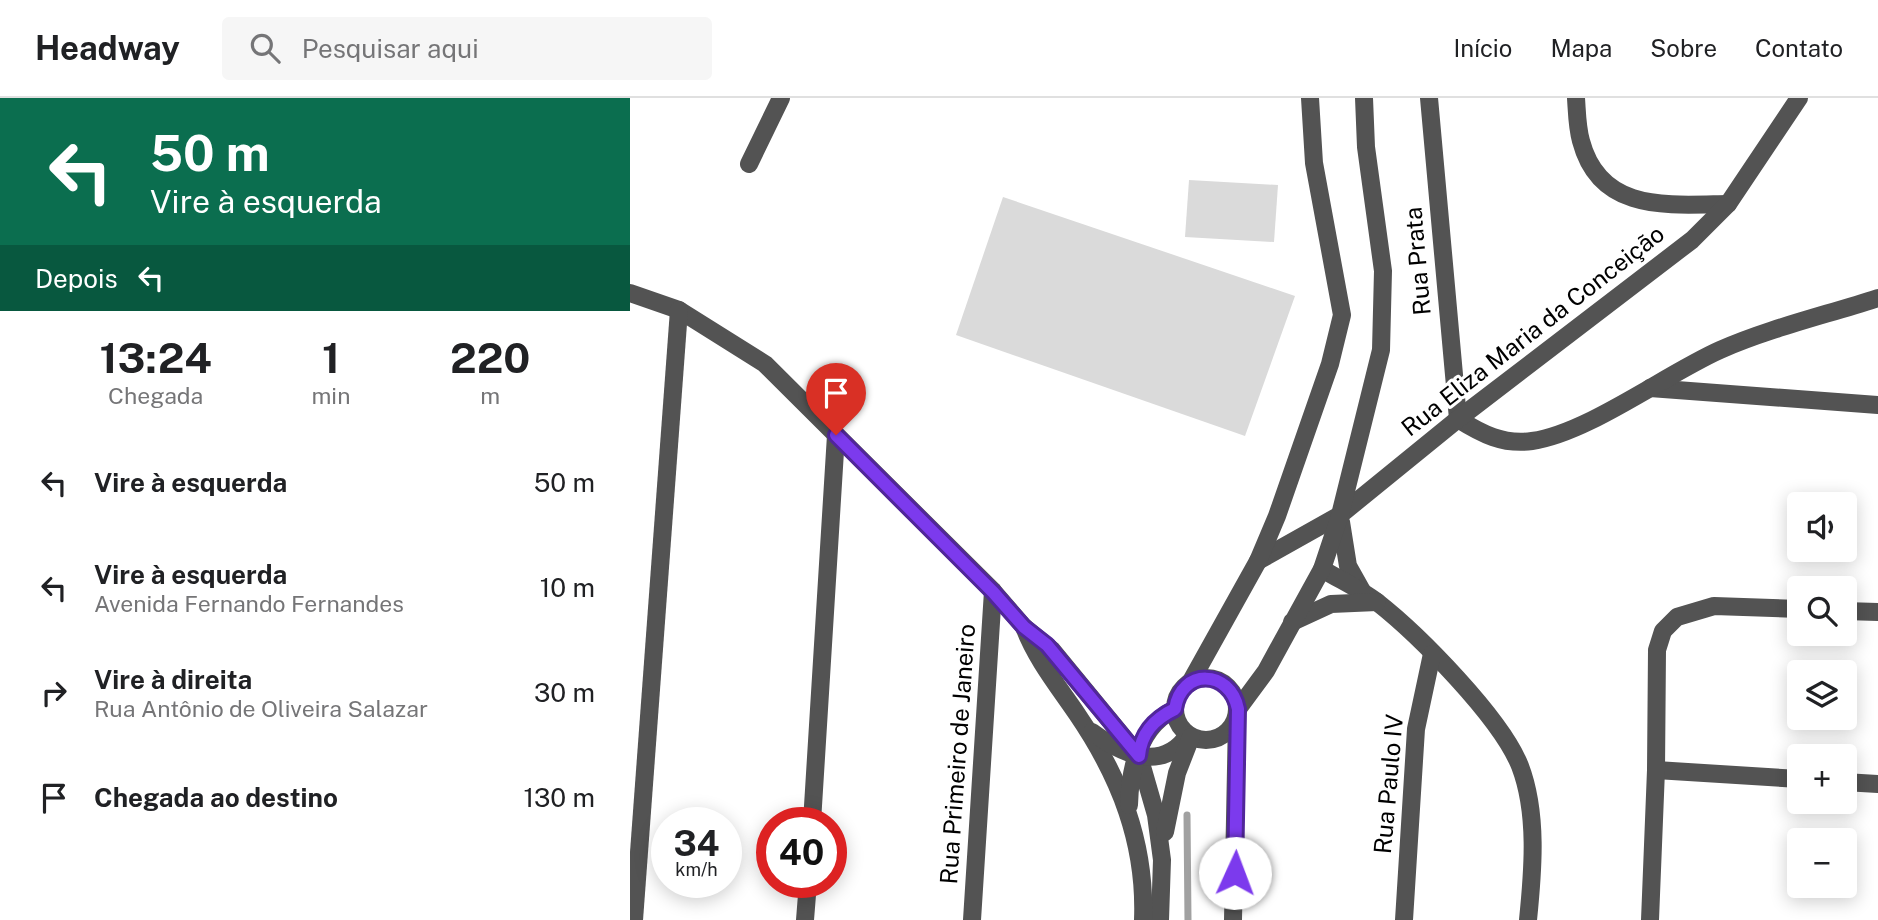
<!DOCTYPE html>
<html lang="pt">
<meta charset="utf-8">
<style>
body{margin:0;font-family:"Public Sans",sans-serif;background:#f6f6f6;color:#202124;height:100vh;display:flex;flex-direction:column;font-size:26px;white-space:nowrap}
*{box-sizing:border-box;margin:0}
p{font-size:23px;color:#757577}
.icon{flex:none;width:38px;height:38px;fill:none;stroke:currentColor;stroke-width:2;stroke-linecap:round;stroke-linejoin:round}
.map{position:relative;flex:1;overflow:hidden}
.sheet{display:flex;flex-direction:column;background:#fff;width:630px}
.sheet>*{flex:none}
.hud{background:#0b6e4f;color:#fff;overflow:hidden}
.controls{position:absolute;left:1157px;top:394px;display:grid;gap:14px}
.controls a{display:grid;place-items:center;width:70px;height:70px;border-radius:7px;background:#fff;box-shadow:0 4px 18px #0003;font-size:35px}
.speed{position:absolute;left:21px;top:709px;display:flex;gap:14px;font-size:35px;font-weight:700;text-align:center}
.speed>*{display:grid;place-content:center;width:91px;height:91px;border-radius:50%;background:#fff;box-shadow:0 4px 18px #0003;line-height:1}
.speed small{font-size:18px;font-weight:400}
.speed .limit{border:10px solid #d22;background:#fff;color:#111}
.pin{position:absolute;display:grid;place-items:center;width:60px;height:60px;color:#fff;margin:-72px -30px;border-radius:50% 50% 50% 0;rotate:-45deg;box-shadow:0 0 7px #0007}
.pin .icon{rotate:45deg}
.me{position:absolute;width:77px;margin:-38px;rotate:2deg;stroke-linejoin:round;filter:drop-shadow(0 0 5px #0008)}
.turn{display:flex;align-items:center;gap:24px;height:147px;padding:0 35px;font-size:32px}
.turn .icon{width:91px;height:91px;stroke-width:2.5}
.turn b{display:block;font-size:49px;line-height:60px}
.then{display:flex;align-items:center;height:66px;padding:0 35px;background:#0003;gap:14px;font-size:26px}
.eta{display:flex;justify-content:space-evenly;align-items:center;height:119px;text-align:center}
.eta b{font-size:42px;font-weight:700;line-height:49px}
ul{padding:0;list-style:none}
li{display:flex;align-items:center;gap:21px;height:105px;padding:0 35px}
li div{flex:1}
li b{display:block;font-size:26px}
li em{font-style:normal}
header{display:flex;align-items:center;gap:42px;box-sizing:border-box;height:98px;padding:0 35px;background:#fff;border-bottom:2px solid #e0e0e0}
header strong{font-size:33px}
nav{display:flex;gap:38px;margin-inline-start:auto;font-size:24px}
.search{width:490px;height:63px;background:#f6f6f6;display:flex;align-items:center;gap:18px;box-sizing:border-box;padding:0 24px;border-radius:7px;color:#757577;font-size:26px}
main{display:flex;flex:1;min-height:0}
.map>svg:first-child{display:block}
</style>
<header>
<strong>Headway</strong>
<div class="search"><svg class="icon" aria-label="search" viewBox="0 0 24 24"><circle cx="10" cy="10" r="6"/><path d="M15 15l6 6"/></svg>Pesquisar aqui</div>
<nav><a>Início</a><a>Mapa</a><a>Sobre</a><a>Contato</a></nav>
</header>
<main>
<section class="sheet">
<div class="hud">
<div class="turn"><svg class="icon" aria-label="left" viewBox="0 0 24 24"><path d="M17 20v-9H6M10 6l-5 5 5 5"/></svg><div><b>50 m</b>Vire à esquerda</div></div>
<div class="then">Depois<svg class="icon" aria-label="left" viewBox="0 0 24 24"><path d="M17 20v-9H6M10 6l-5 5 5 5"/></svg></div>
</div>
<div class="eta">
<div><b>13:24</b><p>Chegada</p></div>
<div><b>1</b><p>min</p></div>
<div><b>220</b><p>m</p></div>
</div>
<ul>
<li><svg class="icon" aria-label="left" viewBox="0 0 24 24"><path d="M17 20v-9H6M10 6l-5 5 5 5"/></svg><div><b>Vire à esquerda</b></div><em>50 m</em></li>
<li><svg class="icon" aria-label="left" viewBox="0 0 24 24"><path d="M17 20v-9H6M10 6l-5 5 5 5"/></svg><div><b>Vire à esquerda</b><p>Avenida Fernando Fernandes</p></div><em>10 m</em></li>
<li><svg class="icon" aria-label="right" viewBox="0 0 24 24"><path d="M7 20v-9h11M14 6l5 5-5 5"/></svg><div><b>Vire à direita</b><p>Rua Antônio de Oliveira Salazar</p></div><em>30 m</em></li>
<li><svg class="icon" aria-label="arrive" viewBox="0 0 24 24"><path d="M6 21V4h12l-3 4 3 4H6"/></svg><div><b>Chegada ao destino</b></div><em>130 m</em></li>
</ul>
</section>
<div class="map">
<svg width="1248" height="822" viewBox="0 0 1248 822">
<rect width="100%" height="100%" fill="#fff"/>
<g fill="#dadada">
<polygon points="559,82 648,87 644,144 555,139"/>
<polygon points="373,99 665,198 615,338 326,237"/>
</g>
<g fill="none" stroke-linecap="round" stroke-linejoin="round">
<polyline stroke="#a1a1a1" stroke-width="7" points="557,717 558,822"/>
<g stroke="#535353" stroke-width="18">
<polyline points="799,0 828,321"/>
<path d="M946,0C947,14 947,29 951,43C970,115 1038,107 1098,106"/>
<polyline points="119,66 151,0"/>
<polyline points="0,195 49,212 135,266 363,493 394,529 422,552 509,658 526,717 532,762 530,822"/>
<polyline points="1020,290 1248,307"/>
<path d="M828,321C852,336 873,347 902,343C958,335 1036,276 1090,252C1140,230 1196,217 1248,200"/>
<polyline points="711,424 718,468 732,493"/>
<polyline points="628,463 710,417 828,321 1062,142 1098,106 1169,0"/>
<path d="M692,471C710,482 730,491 747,504C789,537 871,620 890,668C908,715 903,773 898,822"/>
<polyline points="1214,513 1248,514"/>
<polyline points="662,524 701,506 747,504"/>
<path d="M394,529C406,561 428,588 447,616C490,679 516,745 513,822"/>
<circle cx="576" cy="611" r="31"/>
<polyline points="560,585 628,463 647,418 700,266 712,217 684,65 680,0"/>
<polyline points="608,611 636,573 692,471 710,417 751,252 753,173 736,49 734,0"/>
<path d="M462,634C492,656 532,675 558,637"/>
<polyline points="1026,672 1169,681"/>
<polyline points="1214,684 1248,686"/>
<path d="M499,707C500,670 509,628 545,611"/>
<polyline points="182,724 206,337"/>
<polyline points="535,734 547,675 561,639"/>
<polyline points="4,822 49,212"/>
<polyline points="175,822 178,784"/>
<polyline points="342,822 363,493"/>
<polyline points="603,822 607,620"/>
<polyline points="774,822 786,631 802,556"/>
<polyline points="1020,822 1026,672 1027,552 1033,533 1047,519 1084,508 1169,511"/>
</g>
</g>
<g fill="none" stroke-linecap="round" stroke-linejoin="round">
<g stroke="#51269a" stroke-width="18">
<path id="route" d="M206,337L363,494L394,529L417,547L509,658C511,635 524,621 545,611C551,570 600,571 608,611L605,775"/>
</g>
<use href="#route" stroke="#7c3aed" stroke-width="12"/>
</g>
<g text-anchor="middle" stroke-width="6" stroke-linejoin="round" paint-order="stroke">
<g font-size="24" fill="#000" stroke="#fff">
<text transform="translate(788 163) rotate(-95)" y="8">Rua Prata</text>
<text transform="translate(903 233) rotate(-38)" y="8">Rua Eliza Maria da Conceição</text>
<text transform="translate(328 656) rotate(-86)" y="8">Rua Primeiro de Janeiro</text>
<text transform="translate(759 686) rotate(-85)" y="8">Rua Paulo IV</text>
</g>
</g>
</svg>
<div class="controls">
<a><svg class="icon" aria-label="sound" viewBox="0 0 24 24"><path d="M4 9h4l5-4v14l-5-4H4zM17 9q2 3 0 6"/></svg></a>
<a><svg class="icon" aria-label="search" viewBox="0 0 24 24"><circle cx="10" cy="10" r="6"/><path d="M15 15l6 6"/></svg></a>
<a><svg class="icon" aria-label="layers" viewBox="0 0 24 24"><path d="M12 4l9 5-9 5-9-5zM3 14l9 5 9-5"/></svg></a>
<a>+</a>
<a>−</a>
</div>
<div class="speed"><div>34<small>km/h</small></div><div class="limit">40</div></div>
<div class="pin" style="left:206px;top:337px;background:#d93025"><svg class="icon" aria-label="arrive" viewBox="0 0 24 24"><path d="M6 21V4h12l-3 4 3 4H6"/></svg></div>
<svg class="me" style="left:605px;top:775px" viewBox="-20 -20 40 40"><circle r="19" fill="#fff"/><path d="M0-13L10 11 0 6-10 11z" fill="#7c3aed"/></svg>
</div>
</main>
